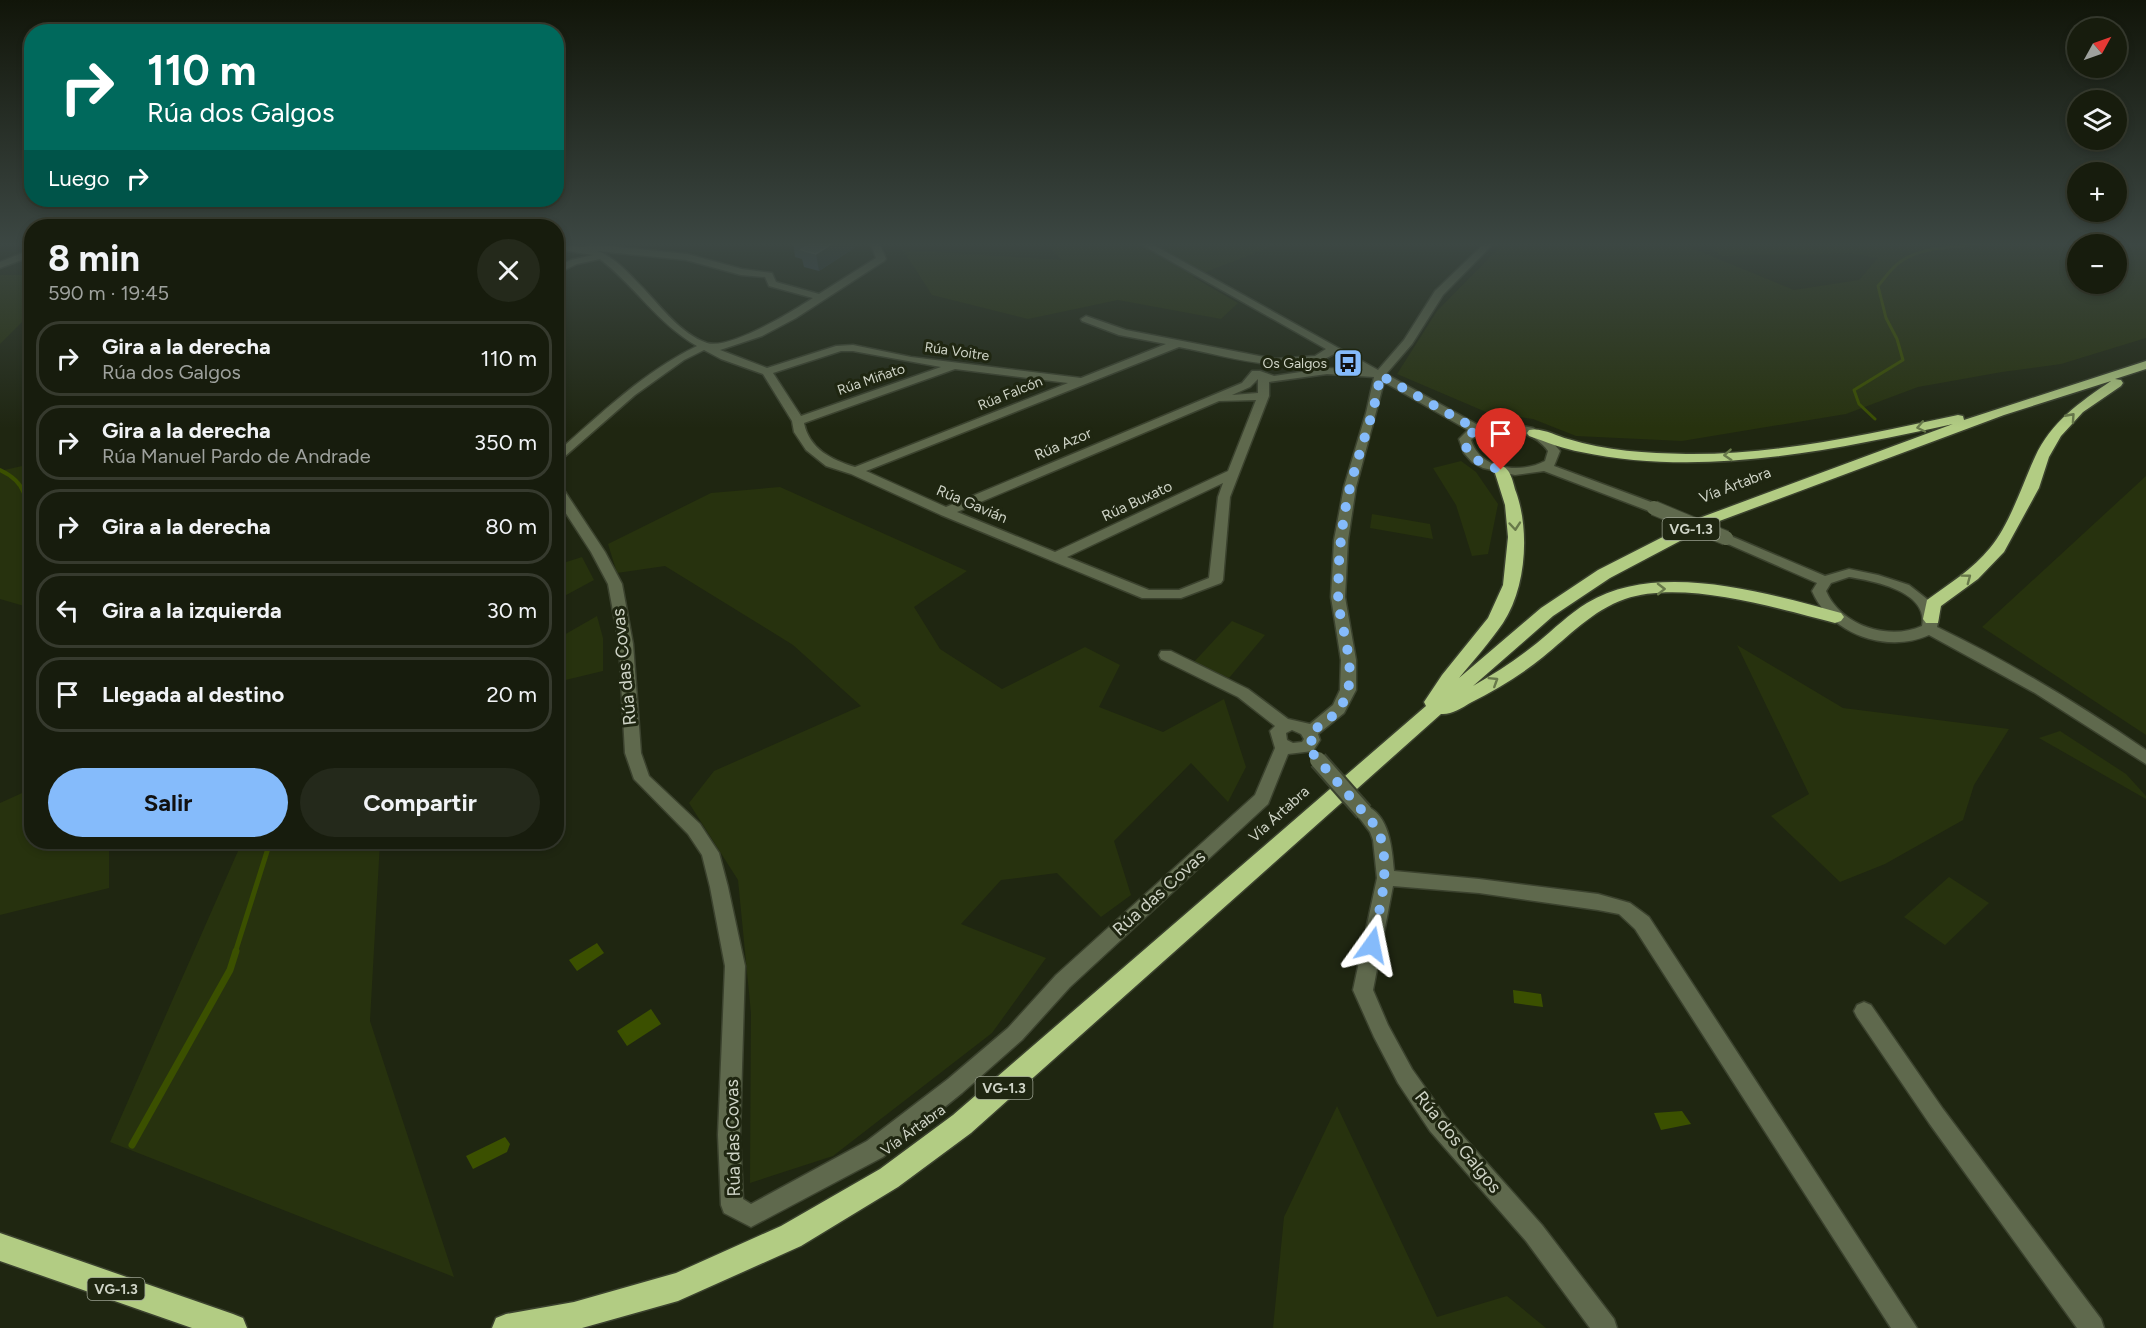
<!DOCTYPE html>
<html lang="es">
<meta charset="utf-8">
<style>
body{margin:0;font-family:Figtree,sans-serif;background:#24291b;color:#f1f3f6;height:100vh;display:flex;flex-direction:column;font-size:22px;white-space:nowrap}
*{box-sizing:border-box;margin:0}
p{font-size:20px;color:#9ea19d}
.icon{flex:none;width:33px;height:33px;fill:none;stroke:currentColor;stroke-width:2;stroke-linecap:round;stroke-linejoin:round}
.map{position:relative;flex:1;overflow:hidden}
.sheet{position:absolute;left:24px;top:219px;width:540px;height:630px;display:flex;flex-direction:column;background:#171c0d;border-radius:24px;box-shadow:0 3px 9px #0003,0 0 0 2px #363a2e}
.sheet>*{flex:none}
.hud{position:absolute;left:24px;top:24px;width:540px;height:183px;border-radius:24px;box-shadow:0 3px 9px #0003,0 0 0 2px #363a2e;background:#00695c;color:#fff;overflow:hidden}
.needle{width:39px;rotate:50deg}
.fabs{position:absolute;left:2067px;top:18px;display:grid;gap:12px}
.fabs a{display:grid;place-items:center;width:60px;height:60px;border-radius:50%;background:#171c0d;box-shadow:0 3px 9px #0003,0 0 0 2px #363a2e;font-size:30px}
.pin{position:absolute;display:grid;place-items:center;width:51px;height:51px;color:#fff;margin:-62px -26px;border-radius:50% 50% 50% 0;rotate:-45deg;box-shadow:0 0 6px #0007}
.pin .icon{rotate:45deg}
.me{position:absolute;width:66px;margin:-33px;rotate:12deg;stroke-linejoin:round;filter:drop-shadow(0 0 4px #0008)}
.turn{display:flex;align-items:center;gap:21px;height:126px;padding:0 24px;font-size:27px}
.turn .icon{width:78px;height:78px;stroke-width:2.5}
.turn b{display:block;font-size:42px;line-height:51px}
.then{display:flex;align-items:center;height:57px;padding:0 24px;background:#0003;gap:12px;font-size:22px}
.round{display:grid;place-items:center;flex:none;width:63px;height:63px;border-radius:32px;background:#24291b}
.head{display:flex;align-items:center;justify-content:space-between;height:102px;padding:0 24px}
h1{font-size:36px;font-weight:700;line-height:45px}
.primary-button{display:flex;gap:12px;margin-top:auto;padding:12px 24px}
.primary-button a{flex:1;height:69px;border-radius:36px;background:#85bbfb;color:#111;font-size:24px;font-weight:700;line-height:69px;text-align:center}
.primary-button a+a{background:#24291b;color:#f1f3f6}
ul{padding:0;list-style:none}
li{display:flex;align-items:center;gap:18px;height:75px;margin:0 12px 9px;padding:0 12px;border:3px solid #363a2e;border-radius:24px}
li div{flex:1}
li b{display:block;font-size:22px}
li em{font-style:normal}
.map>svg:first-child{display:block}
</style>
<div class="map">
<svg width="2146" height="1328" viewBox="0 0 2146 1328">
<rect width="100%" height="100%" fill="#1f2611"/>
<g fill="#27320e" fill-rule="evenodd">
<polygon points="1044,242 1283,242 1193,277 1238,303 1221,319 1118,300 1028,319 932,295 903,250 1062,260"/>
<path d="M1505,242H1677L1794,290L1859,280L1878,258L1849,253L1722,256L1703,242H2146V338L2061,364L2002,372L1918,387L1846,414L1682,441L1576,436L1533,419L1486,412L1397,374L1437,311ZM2078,244H2116V284H2078Z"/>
<polygon points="0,275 31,275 32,312 0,344"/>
<polygon points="1461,461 1476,472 1498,504 1488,554 1472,556 1456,505 1433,468"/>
<polygon points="22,466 31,470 31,608 0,599 0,471"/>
<polygon points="2146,476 2146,735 1982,627"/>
<polygon points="780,487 967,571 914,607 940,649 1002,689 1085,647 1120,665 1099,707 1163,732 1224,699 1246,767 1228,802 1191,763 1114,841 1131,895 1101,917 1057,873 1001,880 961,924 1046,958 992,1033 833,1156 750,1183 751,1013 738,880 689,803 714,771 861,706 793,645 665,566 617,573 608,544 711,493"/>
<polygon points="1372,514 1430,524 1433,539 1370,528"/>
<polygon points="582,557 594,580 557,600 557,565"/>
<polygon points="597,616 603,638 603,671 557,682 557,639"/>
<polygon points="1232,621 1265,635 1229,678 1194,662"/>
<polygon points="1737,645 1843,708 2009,729 1974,785 1963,820 1885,864 1840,882 1771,816 1809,794"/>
<polygon points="2060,731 2126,774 2146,796 2146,799 2039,738"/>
<polygon points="31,789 32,842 109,842 109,888 0,915 0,803"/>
<polygon points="242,842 380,842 370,1021 454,1277 110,1142"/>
<polygon points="1949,877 1989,903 1945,945 1904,917"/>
<polygon points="1337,1106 1437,1317 1507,1296 1546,1328 1273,1328 1284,1217"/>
</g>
<g fill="#3b5000">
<polygon points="597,943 604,953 577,971 569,960"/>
<polygon points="1513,990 1541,994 1543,1007 1514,1003"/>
<polygon points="651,1009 661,1024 627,1046 617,1031"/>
<polygon points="1682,1111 1691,1124 1661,1130 1654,1113"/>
<polygon points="505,1137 510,1144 507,1152 473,1169 466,1156"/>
</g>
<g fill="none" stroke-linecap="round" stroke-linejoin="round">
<path stroke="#3b5000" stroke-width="3" d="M1875,419L1859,404L1854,390L1903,360L1897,339L1886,318L1878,286C1885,278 1891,268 1900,262C1925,244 1958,249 1986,242"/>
<path stroke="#3b5000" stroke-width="4" d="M0,470C28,483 27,500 27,528L32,531"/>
<polyline stroke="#3b5000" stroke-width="5" points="235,953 270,842"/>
<polyline stroke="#3b5000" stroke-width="7" points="132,1145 230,970 236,951"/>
<g stroke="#3b422e" stroke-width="3">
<g id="minor">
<path d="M870,242H879L886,259L884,261L796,318L762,336L720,350L767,368L836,346L853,345L911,357L1081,378L1166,344L1119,335L1082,321L1081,319L1086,316L1126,330L1275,359L1315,356L1326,349L1137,242H1148L1378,370L1404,340L1435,291L1486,242H1495L1443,295L1412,344L1386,374L1478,425L1497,421L1533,428L1547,436L1560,451L1554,466L1659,505L1660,508L1654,512L1649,511L1544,471L1515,475L1483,468L1472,462L1464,453L1459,439L1468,430L1384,382L1356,487L1348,540L1345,597L1356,660V690L1344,713L1318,734L1320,740L1313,751L1288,754L1268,804L1070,987L1022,1040L962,1093L883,1157L751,1227L724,1213L721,1205L718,1135L725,966L710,887L702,855L688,834L634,779L625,753L619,644L608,584L591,552L556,498V483L560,484L605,552L622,584L633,644L641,753L649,776L700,824L719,853L728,887L745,966L740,1135L743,1199L751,1204L867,1141L948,1079L1008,1028L1056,975L1255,795L1275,748L1270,731L1275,726L1238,697L1161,659L1159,655L1161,651H1171L1248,689L1288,719L1310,724L1333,705L1340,690L1341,660L1331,597L1334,540L1344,487L1366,413L1374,377L1327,374L1269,382V396L1230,497L1223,580L1221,583L1181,598H1142L941,515L851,474L826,466L806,450L794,432L792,421L763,374L721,359L704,350L684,360L635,395L556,464V453C601,414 643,372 697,346C658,324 635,286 600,259L577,264L556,274V267L571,260L593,255L562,250V246L585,247L590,244L687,254L742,269L772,273L776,282L819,294L876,258ZM598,251L686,260L741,275L765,277L769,286L813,298C793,311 730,350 707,343C681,334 662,308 644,289C630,275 617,259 598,251ZM1179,347C1224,355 1294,379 1334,354L1363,370L1327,368L1274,376L1260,371H1252L1242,383L946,507L866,471ZM841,351H853L941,367L801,416L773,373ZM955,369L1068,383L855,467C832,460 809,449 804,423ZM1258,379V393L1232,395L1250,387ZM1256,400L1228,471L1055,552L957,512L1219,401ZM1497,429C1517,430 1536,434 1548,451L1545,461C1521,474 1480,470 1471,440L1480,432ZM1223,483L1218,497L1209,578L1179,590H1149L1067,557ZM1292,730L1301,734L1304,739L1302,742L1293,743L1287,740L1286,733Z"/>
<polygon points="32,249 32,256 0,268 0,262"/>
<path d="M1726,534L1825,576L1849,569L1878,575L1909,585L1932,603L1939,617L1937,627C2010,662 2079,704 2146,750V764L2035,693L1929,635C1887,654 1830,634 1812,591L1817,583L1721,541L1719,538ZM1849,577C1875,581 1929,592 1922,626C1889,641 1841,626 1826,591L1831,583Z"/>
<path d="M1364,805C1390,814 1392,849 1394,871L1479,879L1598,894L1630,903L1649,917L1917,1328H1891L1635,929L1619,914L1598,910L1479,893L1393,886L1373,990L1388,1025L1412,1069L1446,1117L1542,1225L1614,1319L1617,1328H1590L1526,1241L1430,1131L1398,1083L1374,1037L1353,990L1377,878L1373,840L1370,832L1355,812L1358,807Z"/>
<polygon points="1864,1002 1871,1005 1943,1109 2101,1319 2104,1328 2077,1328 1929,1123 1857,1017 1854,1011 1857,1005"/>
</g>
</g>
<g stroke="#3b422e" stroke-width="3">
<g id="highway">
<path d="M2146,361V369L2115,379L2121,380L2123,383L2121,386L2083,412L2061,436L2049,457L2039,488L2004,552L1978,579L1941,606L1938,623H1926L1923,619L1927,600C1949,584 1973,569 1990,548C2010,524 2022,485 2035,457C2051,422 2080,402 2111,381L2004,415L1714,523L1610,578L1553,616L1473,686C1496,673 1517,659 1537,643C1554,629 1569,614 1587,603C1658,560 1767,593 1841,613L1844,617L1841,621L1835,623C1776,608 1683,579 1625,599C1593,610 1569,636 1543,657C1521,675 1496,690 1470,703C1462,708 1451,715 1441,714L971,1133L898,1187L801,1246L678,1301L582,1328H492L496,1318L506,1314L574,1302L676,1273L781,1226L880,1169L953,1115L1426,706L1424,702L1442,675L1488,618L1503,585L1508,537L1505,505L1494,470L1496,467L1501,466C1511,468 1513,483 1516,492C1530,531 1526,588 1503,623C1490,642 1474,660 1459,678L1541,608L1598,570L1702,517L1953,424C1832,450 1705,478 1581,452C1564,449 1546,442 1529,436L1527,433L1529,430C1541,427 1557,436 1568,439C1606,451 1647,453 1686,454C1777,455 1869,434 1958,415L1963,416L1964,420Z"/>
<polygon points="0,1233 233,1314 243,1318 247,1328 192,1328 0,1261"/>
</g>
</g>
<use href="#minor" fill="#5f694d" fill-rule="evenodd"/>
<use href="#highway" fill="#b2cc83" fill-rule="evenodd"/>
<g stroke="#3b422e" stroke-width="16" stroke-linecap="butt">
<polyline id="minor-bridge-far1" points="1654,508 1726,538"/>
</g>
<g stroke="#3b422e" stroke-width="20" stroke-linecap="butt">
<polyline id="minor-bridge" points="1318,760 1364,812"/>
</g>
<use href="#minor-bridge-far1" stroke="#5f694d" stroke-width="14"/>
<use href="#minor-bridge" stroke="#5f694d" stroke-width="16"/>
</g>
<polygon fill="#394859" points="793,242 855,242 856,247 819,271 804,267 802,259 795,257"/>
<polygon fill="#283437" points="835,242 855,242 856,247 819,271 816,254"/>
<polygon fill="#495865" stroke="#5e6b74" stroke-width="1.5" points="802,242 835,242 816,254 801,250 810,244"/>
<defs><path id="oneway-chevron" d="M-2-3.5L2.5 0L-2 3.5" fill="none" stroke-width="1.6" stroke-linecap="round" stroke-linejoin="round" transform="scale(1.5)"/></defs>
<g stroke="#68794a">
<use href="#oneway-chevron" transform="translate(2071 417) rotate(-48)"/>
<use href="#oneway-chevron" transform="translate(1921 427) rotate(168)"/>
<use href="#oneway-chevron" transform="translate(1728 455) rotate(176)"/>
<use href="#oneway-chevron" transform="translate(1515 526) rotate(85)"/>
<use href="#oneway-chevron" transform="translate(1967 578) rotate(-37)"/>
<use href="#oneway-chevron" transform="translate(1661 589) rotate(-1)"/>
<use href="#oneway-chevron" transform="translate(1494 681) rotate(-32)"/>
</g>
<linearGradient id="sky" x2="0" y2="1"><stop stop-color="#111509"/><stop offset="0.57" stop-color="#3c4743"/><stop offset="1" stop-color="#3c4743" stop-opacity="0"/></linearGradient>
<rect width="2146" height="428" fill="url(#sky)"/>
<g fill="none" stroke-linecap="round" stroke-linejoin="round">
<path stroke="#85bbfb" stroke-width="10" stroke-dasharray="0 18" d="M1372,945C1380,906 1392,868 1378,829L1307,747L1312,740L1310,732C1328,721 1343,711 1348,689C1354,668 1343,630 1339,608C1337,594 1339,577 1339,562C1341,533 1345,504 1353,476C1362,442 1376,410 1380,375L1476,429L1465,440C1465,458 1485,465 1501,470"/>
</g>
<defs>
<g id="bus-square" transform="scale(1.5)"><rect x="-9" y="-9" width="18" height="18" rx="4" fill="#85bbfb" stroke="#1f2611"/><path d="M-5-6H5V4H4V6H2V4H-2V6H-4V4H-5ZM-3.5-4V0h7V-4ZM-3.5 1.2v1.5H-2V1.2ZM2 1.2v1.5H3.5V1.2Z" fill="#111"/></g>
</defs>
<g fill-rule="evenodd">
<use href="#bus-square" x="1348" y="363"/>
</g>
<g text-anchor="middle" stroke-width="6" stroke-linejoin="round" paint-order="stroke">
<g font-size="14" fill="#cfd4c7" stroke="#1f2611">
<text transform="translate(957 351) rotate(8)" y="5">Rúa Voitre</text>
<text transform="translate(871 379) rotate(-19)" y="5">Rúa Miñato</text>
<text transform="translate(1010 393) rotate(-22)" y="5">Rúa Falcón</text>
</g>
<g font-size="14" fill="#cfd4c7" stroke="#1f2611" text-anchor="end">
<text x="1327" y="368">Os Galgos</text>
</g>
<g fill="#1f2611" stroke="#9aa090" stroke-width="1.5">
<rect x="1662.5" y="518" width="57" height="22" rx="4.5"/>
<rect x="975.5" y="1077" width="57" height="22" rx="4.5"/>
<rect x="87.5" y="1278" width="57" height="22" rx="4.5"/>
</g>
<g font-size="14" font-weight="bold" fill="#cfd4c7">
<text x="1691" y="534">VG-1.3</text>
<text x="1004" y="1093">VG-1.3</text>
<text x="116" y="1294">VG-1.3</text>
</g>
<g font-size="15" fill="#cfd4c7" stroke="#1f2611">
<text transform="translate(1063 444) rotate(-23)" y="5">Rúa Azor</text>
<text transform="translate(1735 485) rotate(-21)" y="5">Vía Ártabra</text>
<text transform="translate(1137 501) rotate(-25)" y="5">Rúa Buxato</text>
<text transform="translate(972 504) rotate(23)" y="5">Rúa Gavián</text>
<text transform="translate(1279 814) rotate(-42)" y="5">Vía Ártabra</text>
<text transform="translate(913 1130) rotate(-36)" y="5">Vía Ártabra</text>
</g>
<g font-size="18" fill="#cfd4c7" stroke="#1f2611">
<text transform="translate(624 667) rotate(-96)" y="6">Rúa das Covas</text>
<text transform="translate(1159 893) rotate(-42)" y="6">Rúa das Covas</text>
<text transform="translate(733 1138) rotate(-91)" y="6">Rúa das Covas</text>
<text transform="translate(1458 1142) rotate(51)" y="6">Rúa dos Galgos</text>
</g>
</g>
</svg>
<div class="fabs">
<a><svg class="needle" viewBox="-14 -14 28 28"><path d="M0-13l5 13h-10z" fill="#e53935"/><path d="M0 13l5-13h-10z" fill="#9ea19d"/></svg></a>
<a><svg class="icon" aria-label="layers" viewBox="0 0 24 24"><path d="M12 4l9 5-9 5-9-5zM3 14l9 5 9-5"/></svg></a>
<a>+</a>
<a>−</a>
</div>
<div class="pin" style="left:1501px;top:470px;background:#d93025"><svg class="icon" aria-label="arrive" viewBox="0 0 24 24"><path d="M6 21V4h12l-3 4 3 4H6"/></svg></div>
<svg class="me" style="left:1372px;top:945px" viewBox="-20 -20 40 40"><path d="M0-17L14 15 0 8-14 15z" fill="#85bbfb" stroke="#fff" stroke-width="4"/></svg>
<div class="hud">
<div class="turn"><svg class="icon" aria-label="right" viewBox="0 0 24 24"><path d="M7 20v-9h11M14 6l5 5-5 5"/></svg><div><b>110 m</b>Rúa dos Galgos</div></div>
<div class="then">Luego<svg class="icon" aria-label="right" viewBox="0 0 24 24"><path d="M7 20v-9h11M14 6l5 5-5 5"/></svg></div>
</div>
<section class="sheet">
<div class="head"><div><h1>8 min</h1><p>590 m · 19:45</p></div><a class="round"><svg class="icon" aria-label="close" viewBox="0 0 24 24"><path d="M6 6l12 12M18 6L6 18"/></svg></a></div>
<ul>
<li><svg class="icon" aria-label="right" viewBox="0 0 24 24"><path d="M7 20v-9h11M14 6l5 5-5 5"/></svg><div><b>Gira a la derecha</b><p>Rúa dos Galgos</p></div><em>110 m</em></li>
<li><svg class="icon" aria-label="right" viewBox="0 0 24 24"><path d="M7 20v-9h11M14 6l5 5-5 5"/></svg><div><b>Gira a la derecha</b><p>Rúa Manuel Pardo de Andrade</p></div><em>350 m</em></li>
<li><svg class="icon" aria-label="right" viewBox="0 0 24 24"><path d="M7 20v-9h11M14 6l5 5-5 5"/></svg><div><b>Gira a la derecha</b></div><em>80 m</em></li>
<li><svg class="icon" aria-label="left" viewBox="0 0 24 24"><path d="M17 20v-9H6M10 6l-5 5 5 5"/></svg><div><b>Gira a la izquierda</b></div><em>30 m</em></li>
<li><svg class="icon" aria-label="arrive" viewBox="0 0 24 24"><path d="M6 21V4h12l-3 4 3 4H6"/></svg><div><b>Llegada al destino</b></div><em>20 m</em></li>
</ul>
<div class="primary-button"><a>Salir</a><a>Compartir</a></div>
</section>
</div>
